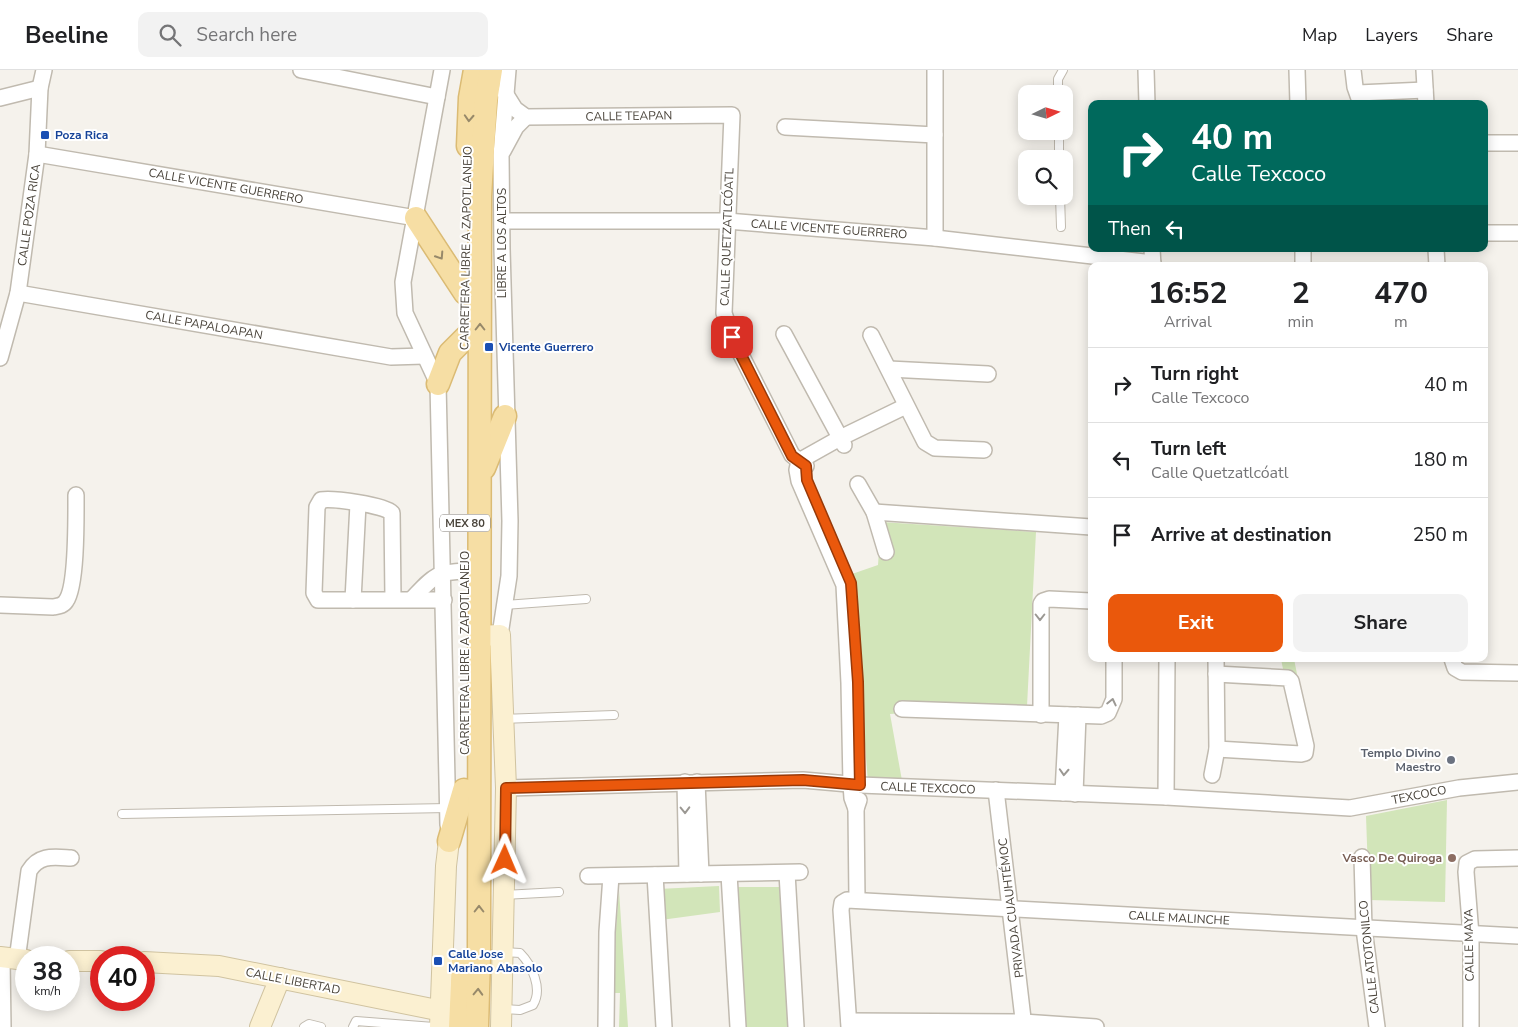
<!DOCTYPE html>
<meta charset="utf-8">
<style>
body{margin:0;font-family:"Nunito Sans",sans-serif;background:#f2f2f2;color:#202124;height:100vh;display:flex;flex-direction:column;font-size:19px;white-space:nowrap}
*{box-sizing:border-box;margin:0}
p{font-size:16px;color:#757577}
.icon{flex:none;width:28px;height:28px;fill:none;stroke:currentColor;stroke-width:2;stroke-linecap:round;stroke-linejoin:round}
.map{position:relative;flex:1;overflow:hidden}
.panel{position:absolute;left:1088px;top:192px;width:400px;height:400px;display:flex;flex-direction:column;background:#fff;border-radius:10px;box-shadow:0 2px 12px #0003}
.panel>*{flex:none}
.banner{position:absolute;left:1088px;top:30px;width:400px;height:152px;border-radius:10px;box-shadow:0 2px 12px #0003;background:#00695c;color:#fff;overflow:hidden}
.needle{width:32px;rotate:85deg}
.fabs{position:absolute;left:1018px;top:15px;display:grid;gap:10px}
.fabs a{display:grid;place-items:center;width:55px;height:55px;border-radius:10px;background:#fff;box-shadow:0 2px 12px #0003;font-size:25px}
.speed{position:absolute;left:15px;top:876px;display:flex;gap:10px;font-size:25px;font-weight:700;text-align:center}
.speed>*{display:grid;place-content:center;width:65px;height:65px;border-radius:50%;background:#fff;box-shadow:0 2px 12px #0003;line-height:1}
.speed small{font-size:12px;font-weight:400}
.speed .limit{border:8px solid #d22;background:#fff;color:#111}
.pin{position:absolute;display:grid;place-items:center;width:42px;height:42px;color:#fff;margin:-21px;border-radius:10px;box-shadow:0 2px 8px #0006}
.me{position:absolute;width:55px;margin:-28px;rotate:1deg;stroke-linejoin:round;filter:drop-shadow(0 0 4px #0008)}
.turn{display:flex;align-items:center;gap:18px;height:105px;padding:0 20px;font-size:22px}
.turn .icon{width:65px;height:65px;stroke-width:2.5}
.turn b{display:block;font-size:35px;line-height:42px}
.then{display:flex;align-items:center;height:48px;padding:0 20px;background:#0003;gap:10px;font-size:19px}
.eta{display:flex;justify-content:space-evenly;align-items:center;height:85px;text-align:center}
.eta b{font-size:30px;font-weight:700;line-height:35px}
.button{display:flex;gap:10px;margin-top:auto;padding:10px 20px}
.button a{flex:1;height:58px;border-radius:10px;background:#ea580c;color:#fff;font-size:20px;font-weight:700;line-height:58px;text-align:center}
.button a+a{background:#f2f2f2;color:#202124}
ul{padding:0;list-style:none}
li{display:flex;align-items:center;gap:15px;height:75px;padding:0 20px;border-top:1px solid #e0e0e0}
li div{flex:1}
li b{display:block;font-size:19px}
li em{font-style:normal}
header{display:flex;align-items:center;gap:30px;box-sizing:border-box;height:70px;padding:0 25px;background:#fff;border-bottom:1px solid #e0e0e0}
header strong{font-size:24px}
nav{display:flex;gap:28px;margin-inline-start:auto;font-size:18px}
.search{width:350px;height:45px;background:#f2f2f2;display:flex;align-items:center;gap:12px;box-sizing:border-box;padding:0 18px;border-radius:10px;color:#757577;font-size:19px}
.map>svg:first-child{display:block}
</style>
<header>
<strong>Beeline</strong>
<div class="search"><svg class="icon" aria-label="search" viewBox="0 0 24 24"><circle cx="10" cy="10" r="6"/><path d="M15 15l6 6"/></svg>Search here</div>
<nav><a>Map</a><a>Layers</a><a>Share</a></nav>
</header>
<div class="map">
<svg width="1518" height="957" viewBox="0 0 1518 957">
<rect width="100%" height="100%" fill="#f5f2ec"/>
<g fill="#d2e5b9">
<polygon points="881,452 1036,462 1027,636 890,644 903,716 868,713 852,504 878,495"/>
<polygon points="1281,589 1294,589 1297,604 1284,604"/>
<polygon points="1447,730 1445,832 1369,830 1366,746"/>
<polygon points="719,816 720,842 661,850 658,819"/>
<polygon points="735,817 780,817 788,957 741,957"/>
<polygon points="619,820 628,957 619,957 620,923 611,923"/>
</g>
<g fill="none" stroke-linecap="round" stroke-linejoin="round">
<g stroke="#c0baaf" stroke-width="10">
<g id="lane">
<polyline points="1058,24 1058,9 1063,0"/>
<polyline points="1059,61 1059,89"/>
<polyline points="1060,126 1061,157"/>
<polyline points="505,535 586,529"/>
<polyline points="504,649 614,645"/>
<polyline points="122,744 448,738"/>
<polyline points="504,825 559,822"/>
<path d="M481,887L503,882L520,883C532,895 543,919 533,935L520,940L503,939"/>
<polyline points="304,957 309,954 321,957"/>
<polyline points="353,957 356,951 434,957"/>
</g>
</g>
<g stroke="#c0baaf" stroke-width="18">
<g id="street">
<polyline points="301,0 437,27"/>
<polyline points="442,0 403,212 405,243 438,314 448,755"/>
<polyline points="935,0 935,168"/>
<polyline points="1146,0 1147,34"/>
<polyline points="1297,0 1298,34"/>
<polyline points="1353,0 1355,17 1361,34"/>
<polyline points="1424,0 1426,34"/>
<polyline points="505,23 515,39 526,47 732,45 724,243 732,267 792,385 806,396"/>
<polyline points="1358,23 1425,20"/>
<polyline points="0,28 40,18"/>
<polyline points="785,57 935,65"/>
<polyline points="1484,73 1518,73"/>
<polyline points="503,81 516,57 526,47"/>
<polyline points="37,84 416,148"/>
<polyline points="503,151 727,151 935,168 1153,193"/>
<polyline points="1484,163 1518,163"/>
<polyline points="1152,179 1153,196"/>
<polyline points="1303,179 1303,196"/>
<polyline points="1436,179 1437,196"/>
<polyline points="18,223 391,287 424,286"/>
<polyline points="784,264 844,375"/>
<polyline points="871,265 925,372 935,378 984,380"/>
<polyline points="0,288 18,223 37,84 40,18 44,0"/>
<polyline points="889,299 988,304"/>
<polyline points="858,414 874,442 886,482"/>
<polyline points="874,442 1091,457"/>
<path d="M393,529L392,443C384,435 333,428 321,430L317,437L314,523L318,530H444"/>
<path d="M412,529C433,507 435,502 465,501"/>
<polyline points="353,530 358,434"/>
<path d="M0,535L53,537C58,536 63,536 66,531C77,516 76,446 76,425"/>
<polyline points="500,565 509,506 510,451 502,179 501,85 508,0"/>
<polyline points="1452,589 1455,598 1462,602 1518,603"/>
<polyline points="1216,604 1288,608 1291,611 1306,676 1305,683 1301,684 1217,679"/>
<polyline points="902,639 1101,646 1108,643 1114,629 1114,589"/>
<polyline points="1041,645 1041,534 1043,531 1049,529 1091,531"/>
<polyline points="1212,705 1217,679 1216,589"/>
<polyline points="685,712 687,804"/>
<polyline points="697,712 701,804"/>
<polyline points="506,718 803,710 860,715 1166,727 1350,738 1459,718 1518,712"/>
<polyline points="996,720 1024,957"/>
<polyline points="1063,723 1067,645"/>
<polyline points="1075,724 1078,645"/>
<polyline points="1166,727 1167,589"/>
<polyline points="856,739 852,728 851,714 849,613 844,515 799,411 797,400 799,391 840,368 906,336"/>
<polyline points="1362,787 1364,859 1377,957"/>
<polyline points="787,803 796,957"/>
<polyline points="729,804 738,957"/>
<polyline points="655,805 664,957"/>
<polyline points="588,806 800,802"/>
<polyline points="857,830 856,739 859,730"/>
<polyline points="2,888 3,957"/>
<path d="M17,890L29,801C39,784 54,787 71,788"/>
<polyline points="849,951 1023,952 1096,957"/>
<polyline points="606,957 607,862 611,806"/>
<polyline points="849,957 841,840 842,833 847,830 1518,866"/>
<polyline points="1471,957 1471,865 1466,802 1467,793 1475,789 1518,788"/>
</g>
</g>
<g stroke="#d0c3a0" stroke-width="22">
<g id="secondary">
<polyline points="479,566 500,565 506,718 501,957"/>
<polyline points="0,887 26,890"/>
<polyline points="69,891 101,891"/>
<polyline points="144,892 219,896 442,941"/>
<polyline points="260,957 280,908"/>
<polyline points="440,957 446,796 449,771"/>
</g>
</g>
<g stroke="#dbbb74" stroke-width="25">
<g id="primary">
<polyline points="468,76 470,28 475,0"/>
<polyline points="416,148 465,223"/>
<polyline points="438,314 450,283 465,268"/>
<polyline points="484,398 505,346"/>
<polyline points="449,771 464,720"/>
<polyline points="460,957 463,893"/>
<polyline points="477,957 479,888 480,126 486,31 491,0"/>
</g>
</g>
<use href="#lane" stroke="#fff" stroke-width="8"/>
<use href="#street" stroke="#fff" stroke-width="15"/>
<use href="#secondary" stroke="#fbf0d1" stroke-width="20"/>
<use href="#primary" stroke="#f6dea4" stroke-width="22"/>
</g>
<defs><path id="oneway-chevron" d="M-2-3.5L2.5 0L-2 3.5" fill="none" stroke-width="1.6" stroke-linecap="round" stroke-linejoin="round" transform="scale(1.25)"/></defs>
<g stroke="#97896a">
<use href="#oneway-chevron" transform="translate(469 48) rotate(93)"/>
<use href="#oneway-chevron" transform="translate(440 186) rotate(57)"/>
<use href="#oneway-chevron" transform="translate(480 257) rotate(-90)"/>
<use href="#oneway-chevron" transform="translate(479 839) rotate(-90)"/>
<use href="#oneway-chevron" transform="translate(478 922) rotate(-88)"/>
</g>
<g stroke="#9b9893">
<use href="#oneway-chevron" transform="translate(1040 547) rotate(90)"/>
<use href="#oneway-chevron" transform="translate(1112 632) rotate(-77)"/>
<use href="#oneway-chevron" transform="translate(1064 702) rotate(93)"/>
<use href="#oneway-chevron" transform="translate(685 740) rotate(89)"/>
</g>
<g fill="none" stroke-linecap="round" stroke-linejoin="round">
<g stroke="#983908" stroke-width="12">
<polyline id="route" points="505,790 506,718 803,710 860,715 858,612 851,513 807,410 806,396 792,386 732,267"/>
</g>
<use href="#route" stroke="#ea580c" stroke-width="9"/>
</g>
<g fill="#1a4fb4" stroke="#fff" stroke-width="2">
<rect x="40" y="60" width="10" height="10" rx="2.5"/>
<rect x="484" y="272" width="10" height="10" rx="2.5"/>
<rect x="433" y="886" width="10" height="10" rx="2.5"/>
</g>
<circle fill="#6b7280" stroke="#fff" stroke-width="2" cx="1451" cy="690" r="5"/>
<circle fill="#8d6e63" stroke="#fff" stroke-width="2" cx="1452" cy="788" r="5"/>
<g text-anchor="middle" stroke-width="4" stroke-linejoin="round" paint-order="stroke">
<rect fill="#fff" stroke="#807b75" stroke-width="1" x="440" y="444.5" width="50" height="17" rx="4"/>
<g font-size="11" font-weight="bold" fill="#49433a">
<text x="465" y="457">MEX 80</text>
</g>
<g font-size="12" fill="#49433a" stroke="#fff">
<text transform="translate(629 46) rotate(-1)" y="4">CALLE TEAPAN</text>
<text transform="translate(226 116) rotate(10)" y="4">CALLE VICENTE GUERRERO</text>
<text transform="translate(29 145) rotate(-82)" y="4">CALLE POZA RICA</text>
<text transform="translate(829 159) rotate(4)" y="4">CALLE VICENTE GUERRERO</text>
<text transform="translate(727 167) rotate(-88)" y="4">CALLE QUETZATLCÓATL</text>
<text transform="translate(502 173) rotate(-90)" y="4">LIBRE A LOS ALTOS</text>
<text transform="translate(466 178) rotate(-89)" y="4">CARRETERA LIBRE A ZAPOTLANEJO</text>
<text transform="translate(204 255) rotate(10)" y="4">CALLE PAPALOAPAN</text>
<text transform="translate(465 583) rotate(-90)" y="4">CARRETERA LIBRE A ZAPOTLANEJO</text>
<text transform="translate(928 718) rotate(2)" y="4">CALLE TEXCOCO</text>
<text transform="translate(1419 725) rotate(-11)" y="4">TEXCOCO</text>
<text transform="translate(1011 838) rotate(-97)" y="4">PRIVADA CUAUHTÉMOC</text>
<text transform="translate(1179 848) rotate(3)" y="4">CALLE MALINCHE</text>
<text transform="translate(1469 875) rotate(-91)" y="4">CALLE MAYA</text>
<text transform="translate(1369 887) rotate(-96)" y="4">CALLE ATOTONILCO</text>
<text transform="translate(293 911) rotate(11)" y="4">CALLE LIBERTAD</text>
</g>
<g font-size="12" font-weight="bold" fill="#164399" stroke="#fff" text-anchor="start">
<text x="55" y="69">Poza Rica</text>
<text x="499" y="281">Vicente Guerrero</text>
<text x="448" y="888">Calle Jose<tspan x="448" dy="14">Mariano Abasolo</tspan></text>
</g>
<g font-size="12" font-weight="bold" fill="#5b616d" stroke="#fff" text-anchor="end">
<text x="1441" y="687">Templo Divino<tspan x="1441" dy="14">Maestro</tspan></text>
</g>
<g font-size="12" font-weight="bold" fill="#785e54" stroke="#fff" text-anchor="end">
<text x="1442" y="792">Vasco De Quiroga</text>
</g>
</g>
</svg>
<div class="fabs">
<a><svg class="needle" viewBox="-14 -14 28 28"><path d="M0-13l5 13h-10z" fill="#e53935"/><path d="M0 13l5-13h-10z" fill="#757577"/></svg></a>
<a><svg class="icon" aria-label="search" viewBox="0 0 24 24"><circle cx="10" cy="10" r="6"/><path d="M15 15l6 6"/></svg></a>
</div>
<div class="speed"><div>38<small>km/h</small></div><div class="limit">40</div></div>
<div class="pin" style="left:732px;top:267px;background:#d93025"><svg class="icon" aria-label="arrive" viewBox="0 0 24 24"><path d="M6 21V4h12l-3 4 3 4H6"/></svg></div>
<svg class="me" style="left:505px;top:790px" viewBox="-20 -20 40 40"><path d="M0-17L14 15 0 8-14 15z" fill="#ea580c" stroke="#fff" stroke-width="4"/></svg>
<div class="banner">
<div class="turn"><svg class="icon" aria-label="right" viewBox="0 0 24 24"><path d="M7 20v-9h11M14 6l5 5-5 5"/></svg><div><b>40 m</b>Calle Texcoco</div></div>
<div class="then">Then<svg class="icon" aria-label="left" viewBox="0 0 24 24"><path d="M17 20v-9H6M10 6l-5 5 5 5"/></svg></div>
</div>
<section class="panel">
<div class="eta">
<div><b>16:52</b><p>Arrival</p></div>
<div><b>2</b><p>min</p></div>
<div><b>470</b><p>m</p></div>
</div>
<ul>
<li><svg class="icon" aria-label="right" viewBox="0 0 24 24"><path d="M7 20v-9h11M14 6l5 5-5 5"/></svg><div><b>Turn right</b><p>Calle Texcoco</p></div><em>40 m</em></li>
<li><svg class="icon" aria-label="left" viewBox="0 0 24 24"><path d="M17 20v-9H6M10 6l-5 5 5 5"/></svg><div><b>Turn left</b><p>Calle Quetzatlcóatl</p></div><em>180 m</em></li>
<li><svg class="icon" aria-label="arrive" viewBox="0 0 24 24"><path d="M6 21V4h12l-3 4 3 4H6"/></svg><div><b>Arrive at destination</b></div><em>250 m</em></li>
</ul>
<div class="button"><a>Exit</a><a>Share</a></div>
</section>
</div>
